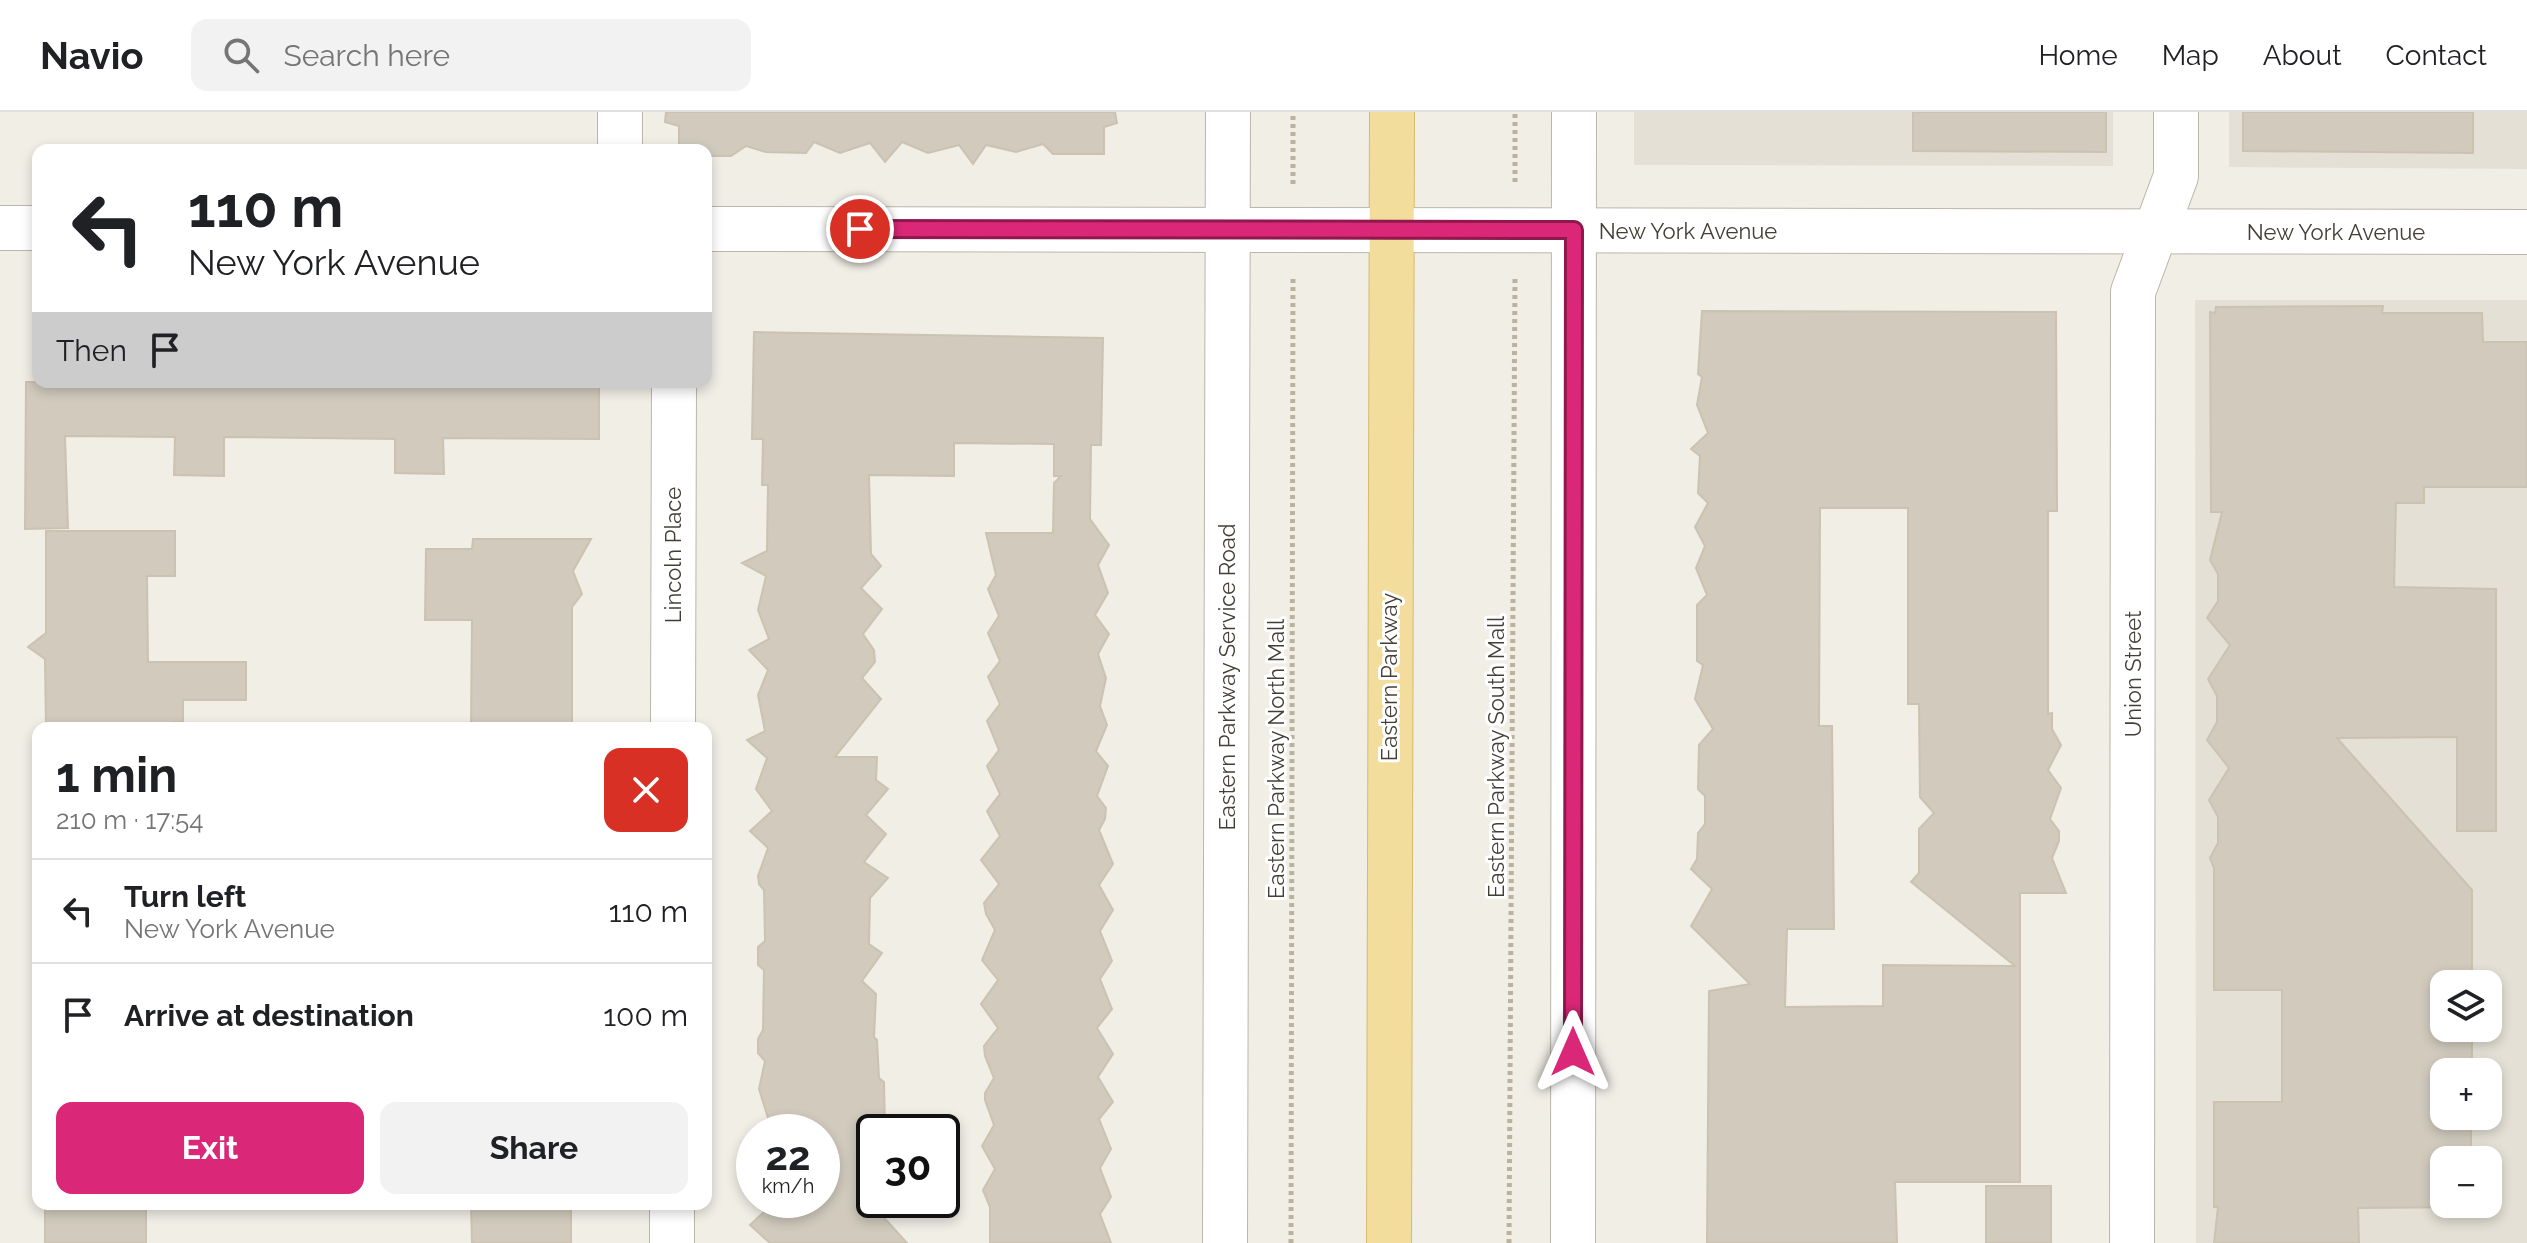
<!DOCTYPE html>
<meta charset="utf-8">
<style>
body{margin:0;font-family:Raleway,sans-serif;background:#f2f2f2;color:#202124;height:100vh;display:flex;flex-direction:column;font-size:30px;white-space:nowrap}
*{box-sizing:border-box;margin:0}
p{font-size:26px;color:#757577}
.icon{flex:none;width:44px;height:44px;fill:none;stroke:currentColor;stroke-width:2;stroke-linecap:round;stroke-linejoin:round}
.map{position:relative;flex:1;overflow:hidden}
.details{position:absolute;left:32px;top:610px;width:680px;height:488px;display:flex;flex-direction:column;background:#fff;border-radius:16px;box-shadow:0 4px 12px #0003}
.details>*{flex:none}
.hud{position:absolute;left:32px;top:32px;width:680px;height:244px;border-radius:16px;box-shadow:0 4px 12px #0003;background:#fff;color:#202124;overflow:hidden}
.controls{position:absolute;left:2430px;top:858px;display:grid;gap:16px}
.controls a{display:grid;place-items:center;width:72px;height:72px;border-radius:16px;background:#fff;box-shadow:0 4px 12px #0003;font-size:40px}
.speed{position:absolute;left:736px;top:1002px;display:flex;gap:16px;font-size:40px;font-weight:700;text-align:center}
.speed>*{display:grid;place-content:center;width:104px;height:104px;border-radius:50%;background:#fff;box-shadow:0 4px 12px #0003;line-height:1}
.speed small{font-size:20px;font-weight:400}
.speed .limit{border:4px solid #111;border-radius:12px;background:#fff;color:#111}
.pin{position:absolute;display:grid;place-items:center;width:68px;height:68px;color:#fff;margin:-34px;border:4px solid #fff;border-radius:50%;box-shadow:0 2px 8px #0007}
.me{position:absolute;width:88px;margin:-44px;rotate:0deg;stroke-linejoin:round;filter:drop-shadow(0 0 6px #0008)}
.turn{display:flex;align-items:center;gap:28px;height:168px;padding:0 24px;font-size:36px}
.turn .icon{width:104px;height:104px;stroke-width:2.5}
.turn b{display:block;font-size:56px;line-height:68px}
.then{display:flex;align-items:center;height:76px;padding:0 24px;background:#0003;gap:16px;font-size:30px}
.round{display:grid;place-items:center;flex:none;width:84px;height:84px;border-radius:16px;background:#f2f2f2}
.summary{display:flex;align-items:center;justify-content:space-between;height:136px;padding:0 24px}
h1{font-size:48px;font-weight:700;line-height:60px}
.button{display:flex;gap:16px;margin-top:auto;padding:16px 24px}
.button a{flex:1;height:92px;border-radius:16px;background:#db2777;color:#fff;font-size:32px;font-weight:700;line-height:92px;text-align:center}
.button a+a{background:#f2f2f2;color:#202124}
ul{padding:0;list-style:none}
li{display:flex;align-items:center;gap:24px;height:104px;padding:0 24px;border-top:2px solid #e0e0e0}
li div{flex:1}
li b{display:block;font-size:30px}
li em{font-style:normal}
header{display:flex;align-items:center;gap:48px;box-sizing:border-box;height:112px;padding:0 40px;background:#fff;border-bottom:2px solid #e0e0e0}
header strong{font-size:38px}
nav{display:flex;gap:44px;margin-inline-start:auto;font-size:28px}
.search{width:560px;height:72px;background:#f2f2f2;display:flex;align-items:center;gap:20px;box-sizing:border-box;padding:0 28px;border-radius:16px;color:#757577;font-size:30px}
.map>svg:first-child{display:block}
</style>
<header>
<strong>Navio</strong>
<div class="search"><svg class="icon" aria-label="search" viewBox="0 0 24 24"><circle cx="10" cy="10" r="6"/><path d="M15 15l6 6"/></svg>Search here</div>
<nav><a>Home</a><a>Map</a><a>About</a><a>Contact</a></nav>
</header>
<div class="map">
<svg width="2527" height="1131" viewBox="0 0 2527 1131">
<rect width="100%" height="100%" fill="#f1eee6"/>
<g fill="#e4e0d5" fill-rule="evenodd">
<polygon points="1634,0 2113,0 2113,54 1634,53"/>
<polygon points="2229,0 2527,0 2527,57 2229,55"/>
<path d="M2195,188H2527V1131H2196ZM2444,872H2488V916H2444ZM2444,960H2488V1004H2444ZM2444,1048H2488V1092H2444Z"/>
</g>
<g fill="#d1cabd" stroke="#cbc2b1" stroke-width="2" fill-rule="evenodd">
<polygon points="666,0 1115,0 1117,11 1104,15 1104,42 1053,42 1043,32 1016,40 986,33 973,52 959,33 928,41 902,30 885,50 870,31 840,41 814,30 806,41 766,40 746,34 731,44 706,44 706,38 679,38 679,14 665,10"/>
<polygon points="1913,0 2106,0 2106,40 1913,39"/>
<polygon points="2243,0 2473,0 2473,41 2243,39"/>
<polygon points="2383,194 2382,201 2482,201 2483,230 2527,230 2527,375 2424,375 2424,391 2396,391 2394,475 2496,477 2496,719 2457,719 2457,625 2337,626 2472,778 2472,872 2444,872 2444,916 2472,916 2472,960 2444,960 2444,1004 2471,1004 2471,1048 2444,1048 2444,1092 2471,1092 2471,1095 2358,1096 2359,1131 2214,1131 2218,1095 2214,1095 2214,990 2282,990 2282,878 2214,878 2214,756 2210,746 2218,731 2218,705 2209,688 2229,656 2207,628 2217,610 2217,584 2208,567 2230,533 2207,506 2218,489 2218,462 2210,448 2222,400 2211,400 2210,200 2215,201 2216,195"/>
<path d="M1702,199L2056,200L2057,399H2048V602L2052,601V617L2061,633L2048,658L2061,676L2050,707L2059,719V729L2052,746L2066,781H2020V1070H1895L1897,1131H1707L1709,879L1750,872L1691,814L1712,777L1691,757L1697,747L1698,721L1705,712V684L1698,677L1699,633L1713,617L1695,587L1703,553L1697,549V493L1707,483L1696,456L1705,434L1695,415L1708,391L1698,381L1700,344L1691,337L1708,321L1697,293L1702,265L1698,262ZM1820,396H1908V592H1919L1920,685L1934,701L1919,717V761L1911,770L2015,854L1883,853V894L1785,895L1787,817H1834L1832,614H1819Z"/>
<polygon points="754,220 1103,226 1101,333 1091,333 1090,407 1109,433 1098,453 1108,481 1095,503 1109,522 1098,542 1106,566 1100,594 1107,613 1096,639 1108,654 1097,684 1106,696 1105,707 1099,718 1113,752 1099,773 1113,798 1100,819 1112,849 1100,867 1112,897 1097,916 1113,942 1098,965 1113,990 1099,1007 1111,1037 1100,1056 1111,1085 1100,1102 1111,1131 990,1131 990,1095 983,1078 995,1057 982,1034 994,1013 985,988 985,981 994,966 985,944 984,934 998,916 981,892 998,868 982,848 995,818 986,802 984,791 999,772 981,748 1000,724 987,699 1000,682 987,654 999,638 987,609 1000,592 988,565 1000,549 988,521 999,504 988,477 996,463 986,421 1053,421 1054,371 1061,364 1054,364 1054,332 954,331 954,364 869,363 871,442 881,454 861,476 882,497 863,522 874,538 875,550 862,566 881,587 835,645 877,645 876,668 888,677 866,703 886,722 864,750 888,766 870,786 869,832 882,841 862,869 876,882 874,925 877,928 879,966 884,970 885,1020 874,1020 874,1088 878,1088 878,1099 907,1131 770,1131 750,1113 765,1099 766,1088 822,1088 822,1020 767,1020 768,1006 759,977 765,949 758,941 758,927 763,918 764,858 758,853 758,835 765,829 764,778 759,772 758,764 768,736 750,719 772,699 756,677 767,646 747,628 765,619 758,583 768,558 749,538 769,527 758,498 766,464 742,451 767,439 768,373 762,373 763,327 752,327"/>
<polygon points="26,270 599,270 599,327 443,326 444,362 395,361 395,327 224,325 224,364 174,363 175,325 65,324 68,416 25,417"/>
<polygon points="46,419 175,419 175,464 147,464 148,550 246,550 246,588 183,588 183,610 174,610 174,615 46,616 45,547 28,535 46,521"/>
<polygon points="473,427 591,427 573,459 582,482 572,495 572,616 471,616 472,508 425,508 426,437 472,437"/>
<rect x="1986" y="1074" width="65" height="57"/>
<rect x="45" y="1092" width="101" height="39"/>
<polygon points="471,1092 571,1092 571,1131 472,1131"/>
</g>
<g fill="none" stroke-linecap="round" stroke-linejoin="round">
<g stroke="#bbb6aa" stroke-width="46">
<g id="minor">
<polyline points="620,38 620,0"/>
<polyline points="0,116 38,116"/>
<polyline points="706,117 2527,120"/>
<polyline points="673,616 674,270"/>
<polyline points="672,1131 672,1092"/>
<polyline points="1225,1131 1228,0"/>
<polyline points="1573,1131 1574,0"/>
<polyline points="2132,1131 2133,180 2176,64 2176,0"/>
</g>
</g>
<g stroke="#d6ba6f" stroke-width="46">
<polyline id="primary" points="1389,1131 1392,0"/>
</g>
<g stroke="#bbb29d" stroke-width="5" stroke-dasharray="4 4" stroke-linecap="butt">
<polyline points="1515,70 1515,0"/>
<polyline points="1293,72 1293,0"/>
<polyline points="1291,1131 1293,164"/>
<polyline points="1509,1131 1515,164"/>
</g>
<use href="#minor" stroke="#fff" stroke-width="44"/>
<use href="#primary" stroke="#f3dd9d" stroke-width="44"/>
</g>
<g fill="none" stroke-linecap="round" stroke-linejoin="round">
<g stroke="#8e194d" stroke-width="20">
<polyline id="route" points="860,117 1574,118 1573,940"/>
</g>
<use href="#route" stroke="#db2777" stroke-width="14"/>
</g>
<g text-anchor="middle" stroke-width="6" stroke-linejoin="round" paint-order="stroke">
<g font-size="22" fill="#433e36" stroke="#fff">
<text x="1688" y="127">New York Avenue</text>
<text x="2336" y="128">New York Avenue</text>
<text transform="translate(673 443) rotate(-90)" y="8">Lincoln Place</text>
<text transform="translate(2133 562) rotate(-90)" y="8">Union Street</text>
<text transform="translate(1227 565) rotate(-90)" y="8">Eastern Parkway Service Road</text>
<text transform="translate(1389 565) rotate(-90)" y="8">Eastern Parkway</text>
<text transform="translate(1496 645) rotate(-90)" y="8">Eastern Parkway South Mall</text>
<text transform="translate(1276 647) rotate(-90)" y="8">Eastern Parkway North Mall</text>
</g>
</g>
</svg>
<div class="controls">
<a><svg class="icon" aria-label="layers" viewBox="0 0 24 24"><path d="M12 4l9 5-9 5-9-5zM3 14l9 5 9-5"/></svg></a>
<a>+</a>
<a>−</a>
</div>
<div class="speed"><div>22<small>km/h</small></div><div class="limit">30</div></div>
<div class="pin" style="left:860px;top:117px;background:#d93025"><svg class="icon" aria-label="arrive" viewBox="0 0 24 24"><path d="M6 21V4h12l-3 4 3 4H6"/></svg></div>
<svg class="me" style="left:1573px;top:940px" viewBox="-20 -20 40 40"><path d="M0-17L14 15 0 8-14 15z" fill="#db2777" stroke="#fff" stroke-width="4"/></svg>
<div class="hud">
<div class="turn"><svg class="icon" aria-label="left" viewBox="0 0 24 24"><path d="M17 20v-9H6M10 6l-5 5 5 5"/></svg><div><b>110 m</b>New York Avenue</div></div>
<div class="then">Then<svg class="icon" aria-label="arrive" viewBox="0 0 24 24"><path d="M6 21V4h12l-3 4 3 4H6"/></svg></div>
</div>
<section class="details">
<div class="summary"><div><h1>1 min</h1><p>210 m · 17:54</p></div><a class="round" style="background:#d93025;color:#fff"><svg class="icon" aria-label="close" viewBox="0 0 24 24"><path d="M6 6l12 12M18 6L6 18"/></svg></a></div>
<ul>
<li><svg class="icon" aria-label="left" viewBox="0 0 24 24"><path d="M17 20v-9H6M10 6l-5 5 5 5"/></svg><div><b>Turn left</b><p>New York Avenue</p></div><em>110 m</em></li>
<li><svg class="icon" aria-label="arrive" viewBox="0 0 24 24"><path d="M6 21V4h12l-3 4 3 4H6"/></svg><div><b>Arrive at destination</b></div><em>100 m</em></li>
</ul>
<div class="button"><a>Exit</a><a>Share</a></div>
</section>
</div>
